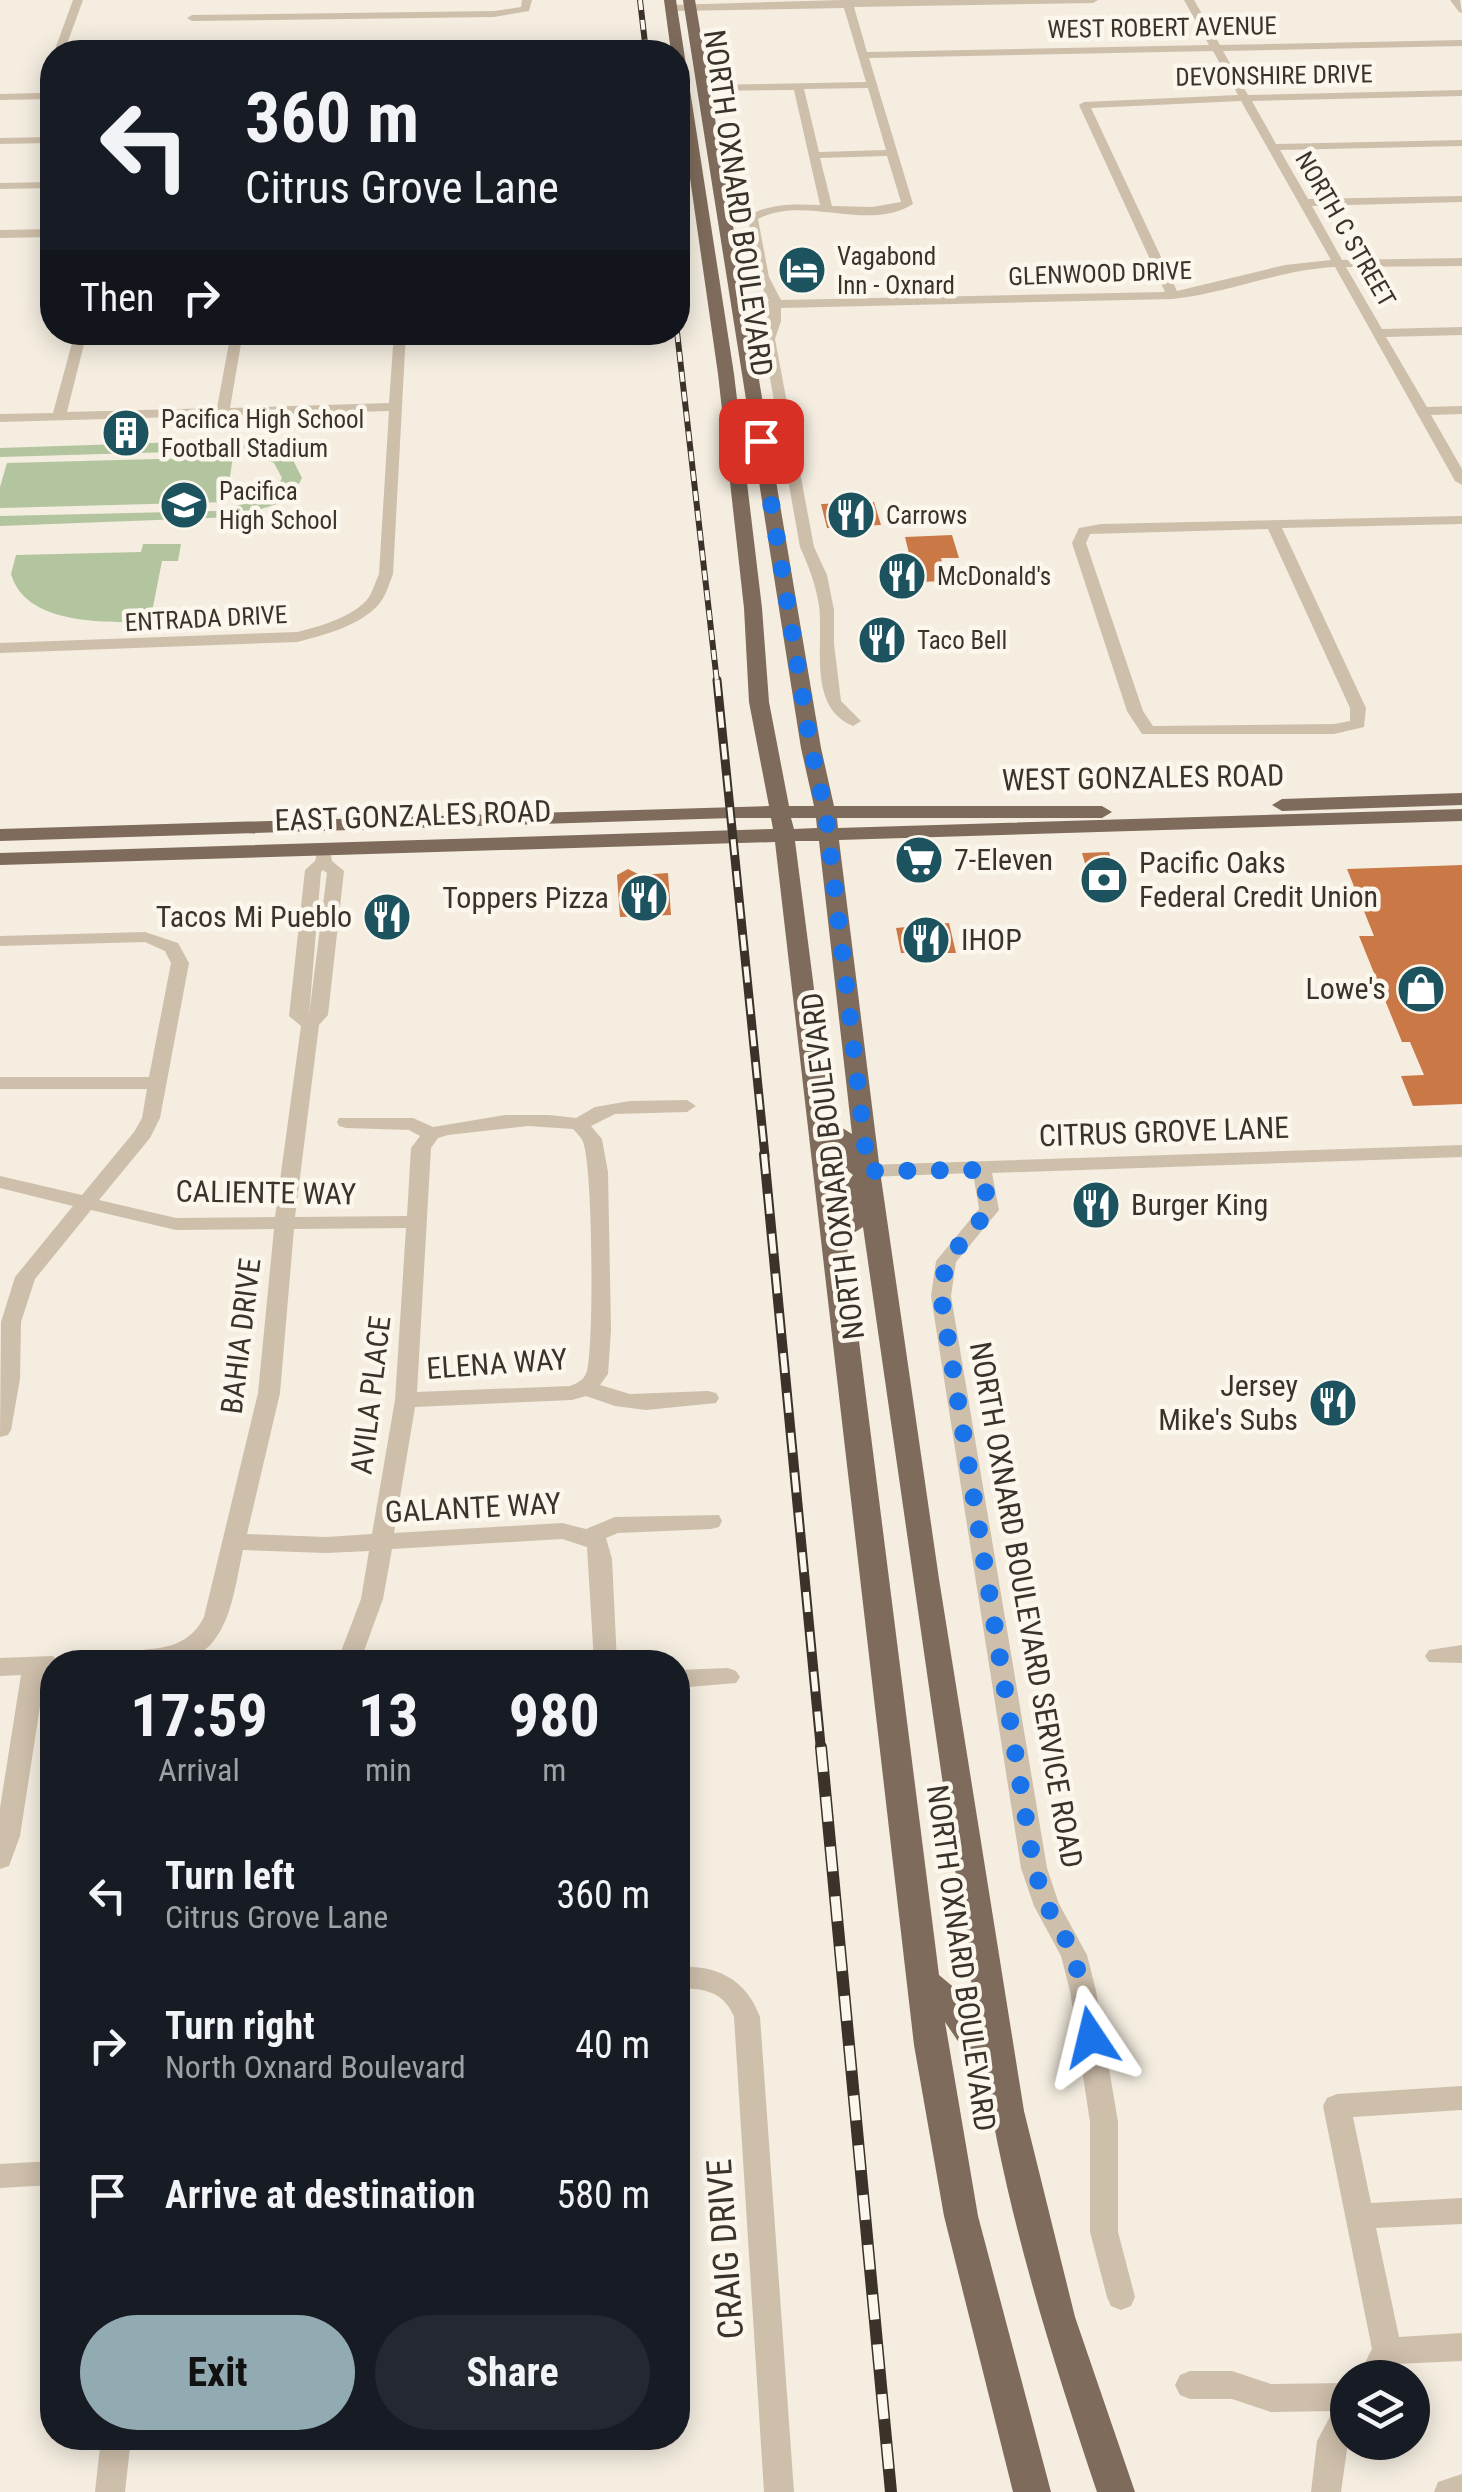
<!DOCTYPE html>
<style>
body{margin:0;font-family:"Roboto Condensed",sans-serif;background:#242831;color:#f1f3f6;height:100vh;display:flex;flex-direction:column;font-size:38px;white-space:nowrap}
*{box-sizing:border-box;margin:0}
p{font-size:32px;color:#9ea1a6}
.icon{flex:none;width:55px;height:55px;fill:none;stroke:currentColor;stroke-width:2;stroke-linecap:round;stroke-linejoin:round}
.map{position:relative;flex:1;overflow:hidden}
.panel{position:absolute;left:40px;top:1650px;width:650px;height:800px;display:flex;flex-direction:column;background:#171b24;border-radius:40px;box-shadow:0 5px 25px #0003}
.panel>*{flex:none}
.banner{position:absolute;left:40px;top:40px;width:650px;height:305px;border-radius:40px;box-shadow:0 5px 25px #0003;background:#171b24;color:#f1f3f6;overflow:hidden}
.fabs{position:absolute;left:1330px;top:2360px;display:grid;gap:20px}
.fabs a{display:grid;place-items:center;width:100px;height:100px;border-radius:50%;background:#171b24;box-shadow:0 5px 25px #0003;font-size:50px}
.pin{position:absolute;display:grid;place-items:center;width:85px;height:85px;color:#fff;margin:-42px;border-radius:20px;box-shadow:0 5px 15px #0006}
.me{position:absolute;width:110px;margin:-55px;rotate:350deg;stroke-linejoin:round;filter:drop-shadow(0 0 8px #0008)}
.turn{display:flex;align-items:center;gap:35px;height:210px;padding:0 40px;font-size:45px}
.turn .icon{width:130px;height:130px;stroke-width:2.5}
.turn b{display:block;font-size:70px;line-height:85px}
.then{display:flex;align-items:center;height:95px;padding:0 40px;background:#0003;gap:20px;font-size:38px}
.eta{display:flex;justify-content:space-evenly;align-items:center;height:170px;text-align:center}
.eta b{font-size:60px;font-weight:700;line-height:70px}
.primary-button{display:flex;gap:20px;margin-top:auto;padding:20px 40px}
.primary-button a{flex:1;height:115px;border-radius:60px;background:#92abb2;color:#111;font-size:40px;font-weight:700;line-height:115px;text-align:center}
.primary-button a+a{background:#242831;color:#f1f3f6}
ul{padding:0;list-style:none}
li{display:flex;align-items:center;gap:30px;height:150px;padding:0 40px}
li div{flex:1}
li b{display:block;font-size:38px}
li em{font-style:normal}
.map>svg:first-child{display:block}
</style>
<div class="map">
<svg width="1462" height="2492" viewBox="0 0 1462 2492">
<rect width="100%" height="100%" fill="#f4ede0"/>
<g fill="#b3c59f">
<polygon points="275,439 274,448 292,458 302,478 295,491 277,504 235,517 0,526 0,516 217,511 262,499 276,489 282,478 274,463 240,450 0,457 0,448"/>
<polygon points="233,457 226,502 0,508 0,487 7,463"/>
<path d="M143,544H181L178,561H162L150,622C106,622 26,626 11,574L16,555L141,552Z"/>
</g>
<g fill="#cb7847">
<polygon points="874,502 881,525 827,528 821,504"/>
<polygon points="952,535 959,558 941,558 947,581 916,582 905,537"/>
<polygon points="1109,852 1120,891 1093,891 1082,853"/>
<polygon points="1462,865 1462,1104 1413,1106 1401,1076 1424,1075 1410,1042 1402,1042 1359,936 1374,936 1347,869"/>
<polygon points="628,869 640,875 668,873 671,915 620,917 617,875"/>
<polygon points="949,923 956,953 901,953 896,928"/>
</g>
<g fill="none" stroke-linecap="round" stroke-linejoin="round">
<g fill="#cebfab" fill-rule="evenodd">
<polygon points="73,0 83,0 64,52 54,52"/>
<polygon points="522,0 532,0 529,11 494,17 192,21 187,18 192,15 494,11 521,7"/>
<path d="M842,0H1098L1093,3L854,7L867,52L1209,45L1184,0H1194L1220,45L1462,40V46L1223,51L1248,95L1462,90V96L1252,101L1276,144L1462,140V146L1280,150L1308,199L1462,196V202L1312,206L1342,260L1462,258V266L1346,267L1382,329L1462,327V335L1386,337L1427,407L1462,406V414L1431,415L1462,469V485L1455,481L1335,267C1279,270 1228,293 1173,299L781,308V321L775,339L814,547L827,575L834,610V644L841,701L861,721L853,726C807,707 824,645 819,606C816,585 809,567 800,547L763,339L769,308L737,309L731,305L737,301H769L757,277L748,216C771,203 795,204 820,205L794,90L704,91L699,88L704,85L866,82L844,8L671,11L666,8L671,5ZM1213,51L1238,95L1084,102L1079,105L1165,292L781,300L769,277L758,219C805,194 867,233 913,204L869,58ZM868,88L886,150L819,152L804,89ZM1241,101L1331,260L1285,265L1177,291L1091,108ZM887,156L901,202L872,207L832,206L820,158Z"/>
<polygon points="1450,0 1460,0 1462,13 1459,12"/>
<polygon points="247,41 281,52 266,52 247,47 186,48 181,45 186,42"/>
<polygon points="514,46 534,52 347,52 352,49"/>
<polygon points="52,68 52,99 0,100 0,94 40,93 47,71"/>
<polygon points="52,137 52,143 0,144 0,138"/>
<polygon points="52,182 52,188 0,189 0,183"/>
<polygon points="52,229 52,237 0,238 0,230"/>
<path d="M75,332H87L67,412L217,408L231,332H243L230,408L389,403L394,332H406L393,574C389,584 386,596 379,604C360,626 324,635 297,642L0,653V643L297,632C319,627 356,616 369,597C373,590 376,581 379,574L389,411L0,422V414L53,413Z"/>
<path d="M1462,516V524L1282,528L1366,708L1364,727L1334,734H1142L1127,711L1072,543L1079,528L1101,524ZM1268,529L1350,708V721L1334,724L1153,726L1143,711L1086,543L1090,534Z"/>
<path d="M324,848L330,849L332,861L344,871L328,1015L319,1025L295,1217L407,1216L411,1148L420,1136L409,1130L346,1128L339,1126L337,1122L339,1118H413L433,1127L505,1115H549L576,1118L595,1107L630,1101L687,1100L696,1106L687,1112L615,1114L591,1126L602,1139L608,1172L611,1330L608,1374L600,1385L630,1394L708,1391L716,1393L719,1398L716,1403L646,1410L615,1406L586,1396L572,1400L415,1407L394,1533L562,1523L586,1529L615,1517L719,1515L722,1521L719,1527L711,1529L618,1533L606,1538L612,1559L617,1662H594L587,1547L562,1539L392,1549L383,1599L360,1662H337L361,1599L369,1551L326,1553L243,1550C234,1590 230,1648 184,1661C161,1668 129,1662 106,1662L109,1656C145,1644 183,1658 204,1617L258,1393L274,1229L176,1230L91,1210L35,1279L21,1322L20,1379L11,1430L8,1435L0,1437L1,1322L15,1277L73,1206L0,1188V1176L82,1195L134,1132L142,1118L147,1089H0V1077H149L171,963L165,951L145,942L0,946V936L145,932L178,943L189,963L160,1118L150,1138L99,1200L176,1218L275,1217L301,1026L289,1016L305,870L315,861L318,849ZM323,870L327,873L309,1015L321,872ZM528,1126L573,1129C576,1132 582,1138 583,1142C593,1166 594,1345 587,1371C584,1380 578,1383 570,1386L417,1392L431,1148L438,1138L448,1135ZM406,1228L395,1400L372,1534L326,1537L247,1534L280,1393L294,1229Z"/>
<polygon points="1462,1145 1462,1157 992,1173 999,1210 956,1262 951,1296 1047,1868 1059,1904 1087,1955 1096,1991 1118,2122 1118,2232 1135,2297 1131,2306 1121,2310 1111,2306 1107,2297 1090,2232 1090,2122 1070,1991 1061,1956 1034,1906 1021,1868 931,1296 936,1261 979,1209 973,1173 868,1177 858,1171 868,1165"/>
<polygon points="1462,1645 1462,1663 1429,1662 1425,1656 1429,1650"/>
<polygon points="52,1656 62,1662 52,1662 52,1674 45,1674 20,1836 9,1866 0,1869 0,1808 21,1675 0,1676 0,1658"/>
<polygon points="728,1668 736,1671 740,1677 736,1683 678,1688 678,1670"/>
<path d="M678,1967C717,1965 746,1979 760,2017L794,2492H764L734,2017C724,1991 702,1988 678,1989Z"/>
<polygon points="1462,2086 1462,2110 1353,2117 1371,2203 1462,2198 1462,2224 1376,2228 1399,2337 1462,2333 1462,2361 1395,2364 1387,2378 1357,2378 1372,2349 1323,2106 1327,2098 1337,2094"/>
<polygon points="52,2161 52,2185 0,2188 0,2164"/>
<polygon points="1190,2371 1232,2371 1271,2384 1348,2383 1348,2442 1341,2492 1311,2492 1317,2441 1333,2411 1271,2412 1232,2399 1190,2399 1180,2395 1175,2385 1180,2375"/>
<polygon points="101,2438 131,2438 125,2492 95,2492"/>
<polygon points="1462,2474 1462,2492 1434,2492 1438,2482"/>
</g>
<g fill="#7e6b5b" fill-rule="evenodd">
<path d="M664,0H676L734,374L762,608L769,702L789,806H814L801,748L683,0H695L821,748L834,806H1102L1112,812L1102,818H837L838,828L1462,809V821L839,840L880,1171L939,1579L1024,2111L1075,2317L1135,2492H1097C1049,2349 1004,2205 982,2055L962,2047L945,2022L978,2216L1051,2492H1013L944,2216L914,2045L775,842L0,865V853L773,829L771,818H732L0,841V829L769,806L749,702L744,608L718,374L678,94V52H671ZM791,818H816L817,828L794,829ZM795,841H819L852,1134L831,1121ZM834,1144L842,1166L853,1175L844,1188L842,1212ZM863,1227L976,2015L963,1995L939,1975L846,1238Z"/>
<polygon points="1462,793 1462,805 1282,811 1272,805 1282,799"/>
</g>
<g stroke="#3b322a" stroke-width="6">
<g id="rail-far3">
<polyline points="640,0 646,52"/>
<polyline points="677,332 717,682"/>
</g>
</g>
<g stroke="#3b322a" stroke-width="9">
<polyline id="rail-far2" points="717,680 765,1156"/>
</g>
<g stroke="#3b322a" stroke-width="10">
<polyline id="rail-far1" points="764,1154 821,1750"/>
</g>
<g stroke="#3b322a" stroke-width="12">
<polyline id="rail" points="821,1747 891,2492"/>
</g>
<use href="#rail-far3" stroke="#fbf7ed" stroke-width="4" stroke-dasharray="10" stroke-linecap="butt"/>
<use href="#rail-far2" stroke="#fbf7ed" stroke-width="5" stroke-dasharray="16" stroke-linecap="butt"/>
<use href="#rail-far1" stroke="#fbf7ed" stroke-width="6" stroke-dasharray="20" stroke-linecap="butt"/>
<use href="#rail" stroke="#fbf7ed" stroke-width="9" stroke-dasharray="25" stroke-linecap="butt"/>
</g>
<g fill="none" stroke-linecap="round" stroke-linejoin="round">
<polyline stroke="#1a73e8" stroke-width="18" stroke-dasharray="0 32.4" points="761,441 811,748 826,814 868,1171 982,1170 989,1210 946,1261 941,1296 1034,1868 1047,1906 1074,1954 1091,2037"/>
</g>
<defs>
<g id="hotel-disc" transform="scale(2.5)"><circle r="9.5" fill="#1d535f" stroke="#fbf7ed"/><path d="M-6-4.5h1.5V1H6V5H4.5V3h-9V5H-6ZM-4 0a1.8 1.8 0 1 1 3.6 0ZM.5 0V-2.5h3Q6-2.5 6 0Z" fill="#fff"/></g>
<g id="building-disc" transform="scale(2.5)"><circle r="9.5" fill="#1d535f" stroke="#fbf7ed"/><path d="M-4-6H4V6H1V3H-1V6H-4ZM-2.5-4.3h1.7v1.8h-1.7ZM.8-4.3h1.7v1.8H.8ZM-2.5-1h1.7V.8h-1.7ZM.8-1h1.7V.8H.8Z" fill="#fff"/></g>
<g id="school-disc" transform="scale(2.5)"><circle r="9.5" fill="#1d535f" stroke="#fbf7ed"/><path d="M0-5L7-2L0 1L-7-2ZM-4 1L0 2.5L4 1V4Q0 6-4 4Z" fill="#fff"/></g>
<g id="restaurant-disc" transform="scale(2.5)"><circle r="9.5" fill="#1d535f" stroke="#fbf7ed"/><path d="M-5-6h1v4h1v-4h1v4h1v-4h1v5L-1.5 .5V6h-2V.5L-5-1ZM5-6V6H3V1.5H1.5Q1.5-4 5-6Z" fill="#fff"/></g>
<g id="supermarket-disc" transform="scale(2.5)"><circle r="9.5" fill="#1d535f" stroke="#fbf7ed"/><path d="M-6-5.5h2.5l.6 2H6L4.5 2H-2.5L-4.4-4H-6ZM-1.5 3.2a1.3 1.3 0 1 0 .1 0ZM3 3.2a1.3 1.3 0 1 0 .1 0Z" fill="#fff"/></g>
<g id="bank-disc" transform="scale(2.5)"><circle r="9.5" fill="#1d535f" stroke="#fbf7ed"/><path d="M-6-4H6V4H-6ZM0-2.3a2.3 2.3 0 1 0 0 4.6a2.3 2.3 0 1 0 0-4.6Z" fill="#fff"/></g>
<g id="shop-disc" transform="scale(2.5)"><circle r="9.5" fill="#1d535f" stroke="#fbf7ed"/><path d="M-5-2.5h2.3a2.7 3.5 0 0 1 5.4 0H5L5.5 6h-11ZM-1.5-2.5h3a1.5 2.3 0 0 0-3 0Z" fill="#fff"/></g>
</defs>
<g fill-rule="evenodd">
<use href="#hotel-disc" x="802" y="270"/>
<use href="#building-disc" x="126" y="433"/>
<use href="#school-disc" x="184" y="505"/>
<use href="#restaurant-disc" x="851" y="515"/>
<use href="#restaurant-disc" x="902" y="576"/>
<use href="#restaurant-disc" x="882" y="640"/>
<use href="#supermarket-disc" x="919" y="860"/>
<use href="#bank-disc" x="1104" y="880"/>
<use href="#restaurant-disc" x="644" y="898"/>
<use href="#restaurant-disc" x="387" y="917"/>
<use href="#restaurant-disc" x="926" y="940"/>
<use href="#shop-disc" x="1421" y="989"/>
<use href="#restaurant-disc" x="1096" y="1205"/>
<use href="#restaurant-disc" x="1333" y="1403"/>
</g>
<g text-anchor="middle" stroke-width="9" stroke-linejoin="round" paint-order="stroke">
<g font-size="25" fill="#3b322a" stroke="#fbf7ed">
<text transform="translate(1162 27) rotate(-1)" y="9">WEST ROBERT AVENUE</text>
<text transform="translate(1274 75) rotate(-1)" y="9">DEVONSHIRE DRIVE</text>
<text transform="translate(1346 229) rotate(60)" y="9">NORTH C STREET</text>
<text transform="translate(1100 273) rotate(-2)" y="9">GLENWOOD DRIVE</text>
<text transform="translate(206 618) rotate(-3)" y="9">ENTRADA DRIVE</text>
</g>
<g font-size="25" fill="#3b322a" stroke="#fbf7ed" text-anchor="start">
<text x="837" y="265">Vagabond<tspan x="837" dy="29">Inn - Oxnard</tspan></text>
<text x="161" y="428">Pacifica High School<tspan x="161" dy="29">Football Stadium</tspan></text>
<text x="219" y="500">Pacifica<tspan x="219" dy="29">High School</tspan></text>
<text x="886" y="524">Carrows</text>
<text x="937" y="585">McDonald's</text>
<text x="917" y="649">Taco Bell</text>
</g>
<g font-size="30" fill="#3b322a" stroke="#fbf7ed">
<text transform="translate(738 203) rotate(82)" y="10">NORTH OXNARD BOULEVARD</text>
<text transform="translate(1143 778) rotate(-1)" y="10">WEST GONZALES ROAD</text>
<text transform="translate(413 816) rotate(-2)" y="10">EAST GONZALES ROAD</text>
<text transform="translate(1164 1132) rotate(-2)" y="10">CITRUS GROVE LANE</text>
<text transform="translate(833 1166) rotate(-97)" y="10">NORTH OXNARD BOULEVARD</text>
<text transform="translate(266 1193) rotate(1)" y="10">CALIENTE WAY</text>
<text transform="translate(241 1336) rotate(-83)" y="10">BAHIA DRIVE</text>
<text transform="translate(497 1364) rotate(-4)" y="10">ELENA WAY</text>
<text transform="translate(371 1395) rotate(-83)" y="10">AVILA PLACE</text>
<text transform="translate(473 1508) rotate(-3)" y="10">GALANTE WAY</text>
<text transform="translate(1026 1605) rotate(80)" y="10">NORTH OXNARD BOULEVARD SERVICE ROAD</text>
<text transform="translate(961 1958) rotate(82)" y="10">NORTH OXNARD BOULEVARD</text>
</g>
<g font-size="30" fill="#3b322a" stroke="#fbf7ed" text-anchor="start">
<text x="954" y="870">7-Eleven</text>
<text x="1139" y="873">Pacific Oaks<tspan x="1139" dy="34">Federal Credit Union</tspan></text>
<text x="609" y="908" text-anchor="end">Toppers Pizza</text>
<text x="352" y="927" text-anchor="end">Tacos Mi Pueblo</text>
<text x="961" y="950">IHOP</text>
<text x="1386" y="999" text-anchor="end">Lowe's</text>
<text x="1131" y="1215">Burger King</text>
<text x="1298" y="1396" text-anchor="end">Jersey<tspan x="1298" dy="34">Mike's Subs</tspan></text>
</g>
<g font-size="35" fill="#3b322a" stroke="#fbf7ed">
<text transform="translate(725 2249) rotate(-94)" y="12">CRAIG DRIVE</text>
</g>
</g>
</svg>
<div class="fabs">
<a><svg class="icon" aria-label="layers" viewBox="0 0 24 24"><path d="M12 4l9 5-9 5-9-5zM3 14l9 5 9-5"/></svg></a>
</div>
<div class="pin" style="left:761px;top:441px;background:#d93025"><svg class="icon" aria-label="arrive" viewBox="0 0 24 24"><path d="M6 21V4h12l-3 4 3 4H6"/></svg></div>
<svg class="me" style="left:1091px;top:2037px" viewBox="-20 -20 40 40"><path d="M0-17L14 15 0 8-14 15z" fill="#1a73e8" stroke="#fff" stroke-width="4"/></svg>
<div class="banner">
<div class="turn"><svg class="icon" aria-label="left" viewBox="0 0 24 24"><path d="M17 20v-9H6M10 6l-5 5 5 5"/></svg><div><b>360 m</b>Citrus Grove Lane</div></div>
<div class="then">Then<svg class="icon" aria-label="right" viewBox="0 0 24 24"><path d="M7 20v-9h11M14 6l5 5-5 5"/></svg></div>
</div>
<section class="panel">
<div class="eta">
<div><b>17:59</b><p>Arrival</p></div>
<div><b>13</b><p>min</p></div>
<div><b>980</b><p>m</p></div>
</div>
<ul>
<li><svg class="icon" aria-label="left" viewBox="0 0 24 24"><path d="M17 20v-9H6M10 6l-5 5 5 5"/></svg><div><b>Turn left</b><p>Citrus Grove Lane</p></div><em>360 m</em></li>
<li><svg class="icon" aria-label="right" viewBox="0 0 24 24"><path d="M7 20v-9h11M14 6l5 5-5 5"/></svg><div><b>Turn right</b><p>North Oxnard Boulevard</p></div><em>40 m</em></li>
<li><svg class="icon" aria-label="arrive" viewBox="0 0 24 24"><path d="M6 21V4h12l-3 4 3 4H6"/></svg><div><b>Arrive at destination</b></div><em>580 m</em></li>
</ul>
<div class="primary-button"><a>Exit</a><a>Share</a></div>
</section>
</div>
